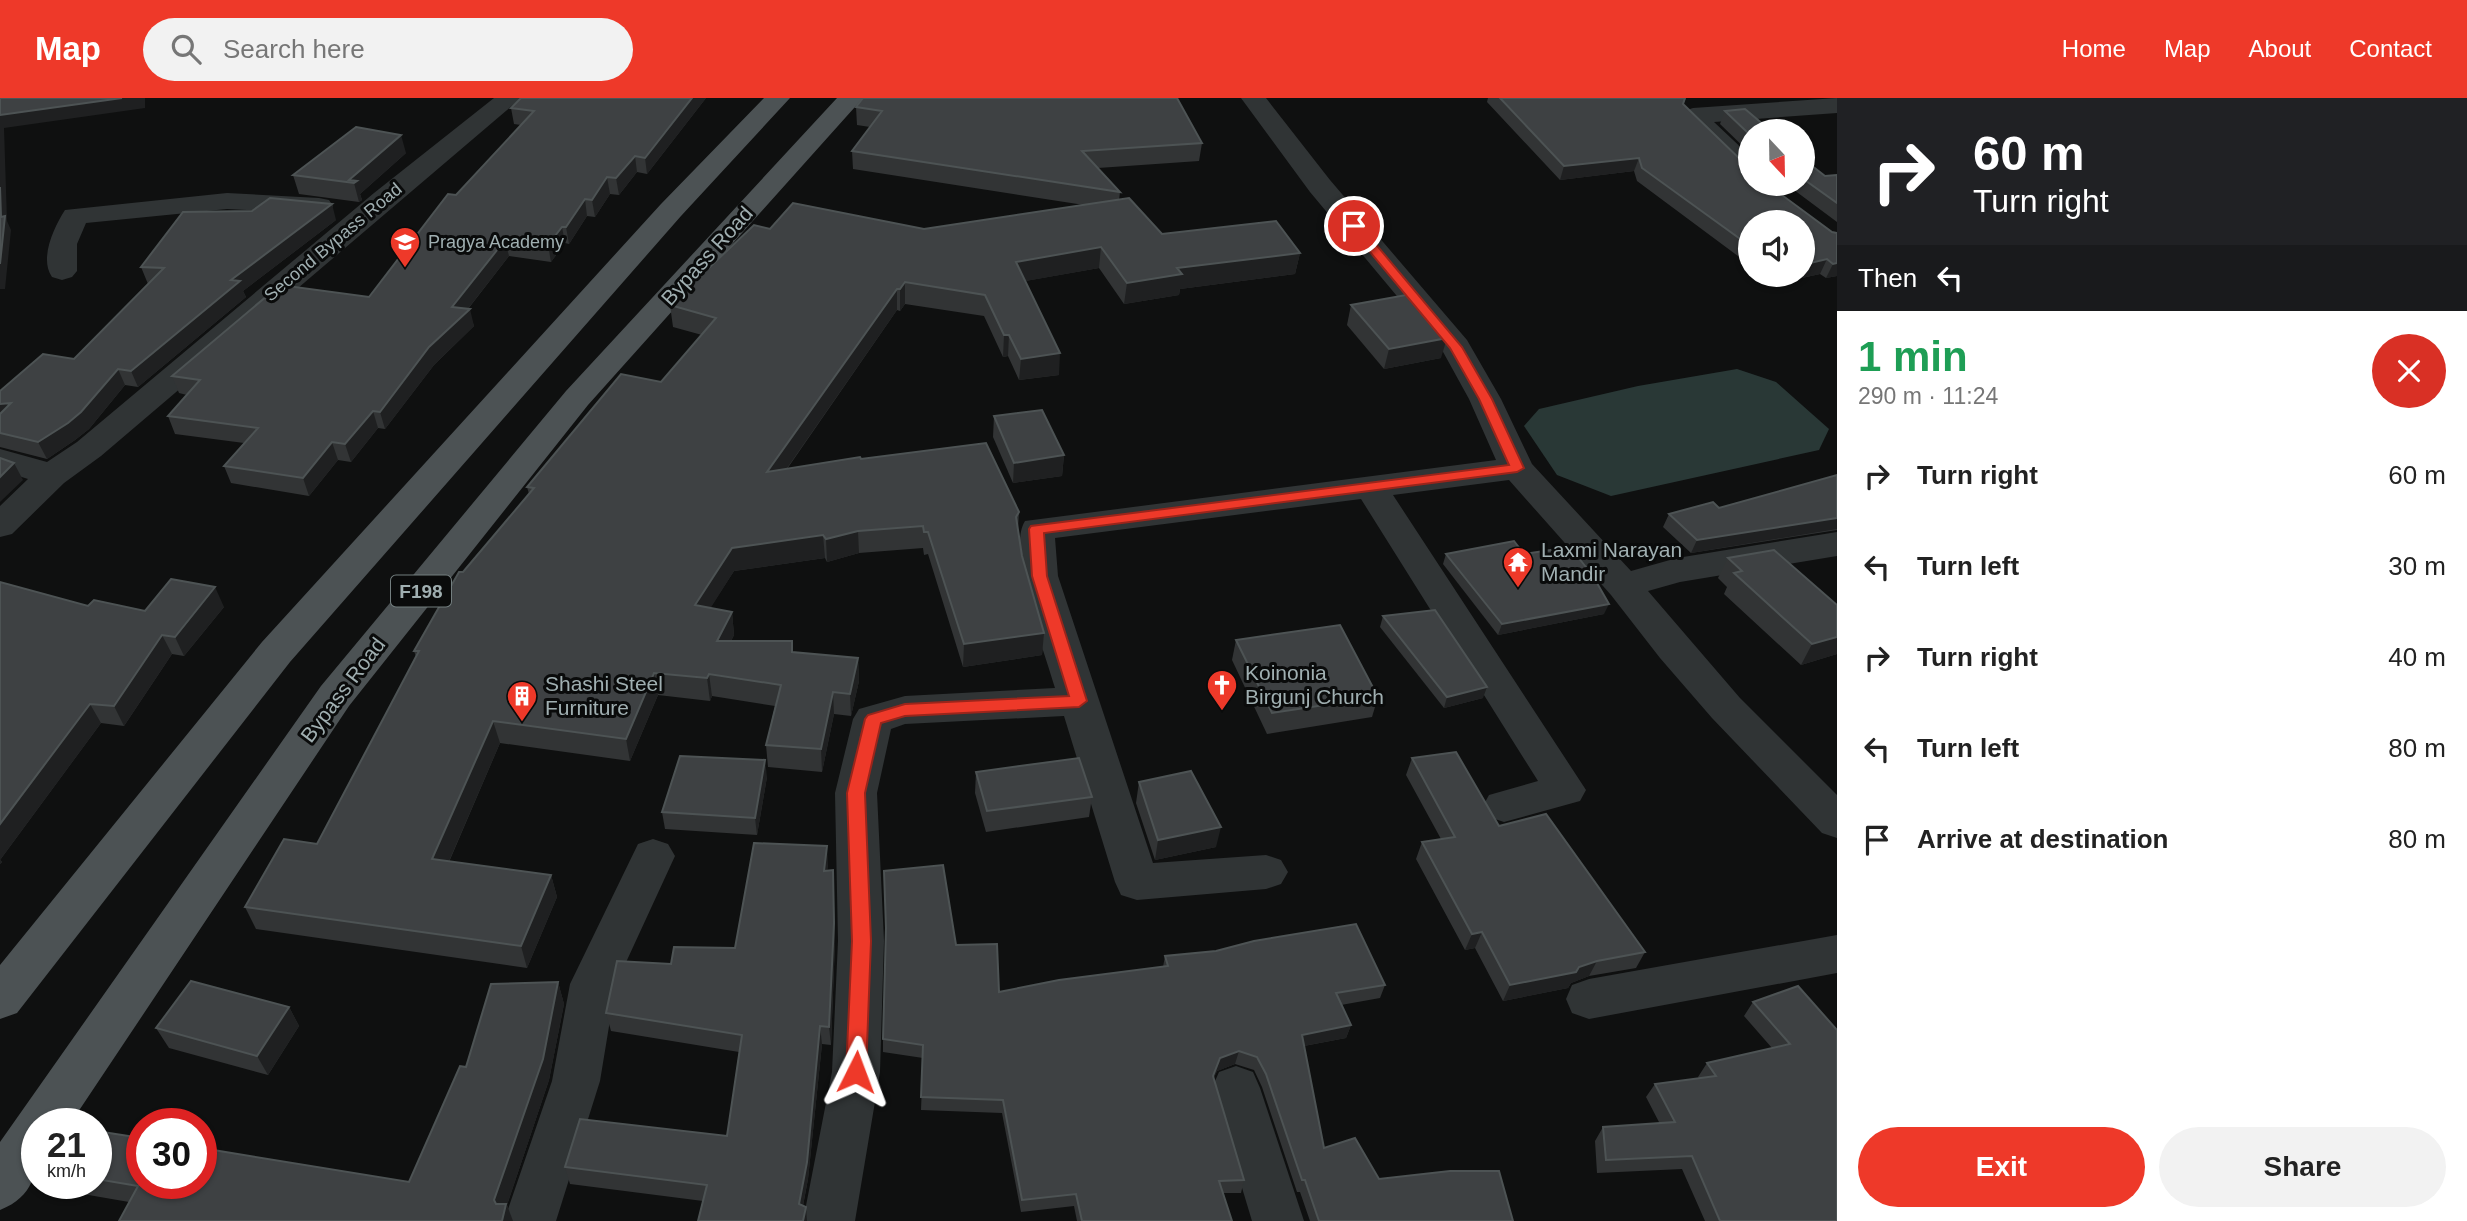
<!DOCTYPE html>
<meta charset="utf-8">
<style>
body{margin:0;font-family:Arial,sans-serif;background:#f2f2f2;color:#222;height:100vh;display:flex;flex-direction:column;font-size:26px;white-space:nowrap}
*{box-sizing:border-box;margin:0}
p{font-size:23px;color:#767676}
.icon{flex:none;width:38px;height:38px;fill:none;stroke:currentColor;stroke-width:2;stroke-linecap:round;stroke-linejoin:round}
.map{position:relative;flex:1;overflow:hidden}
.side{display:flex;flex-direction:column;background:#fff;width:630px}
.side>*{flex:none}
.banner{background:#202124;color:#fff;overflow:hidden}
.needle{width:46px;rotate:158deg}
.tools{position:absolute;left:1738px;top:21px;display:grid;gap:14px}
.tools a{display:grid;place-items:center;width:77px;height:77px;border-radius:50%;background:#fff;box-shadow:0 2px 5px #0004;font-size:35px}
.speed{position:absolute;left:21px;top:1010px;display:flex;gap:14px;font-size:35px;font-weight:700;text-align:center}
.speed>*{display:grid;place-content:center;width:91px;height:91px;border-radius:50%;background:#fff;box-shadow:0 2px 5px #0004;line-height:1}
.speed small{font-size:18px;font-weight:400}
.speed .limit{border:10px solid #d22;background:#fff;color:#111}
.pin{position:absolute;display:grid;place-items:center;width:60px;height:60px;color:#fff;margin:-30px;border:4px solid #fff;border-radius:50%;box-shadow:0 2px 7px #0007}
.me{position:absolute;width:77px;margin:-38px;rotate:3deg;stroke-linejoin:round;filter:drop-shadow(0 0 5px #0008)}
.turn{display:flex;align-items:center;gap:24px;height:147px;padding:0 21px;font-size:32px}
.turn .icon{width:91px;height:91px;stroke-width:2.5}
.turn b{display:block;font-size:49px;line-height:60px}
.then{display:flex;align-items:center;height:66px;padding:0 21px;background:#0003;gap:14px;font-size:26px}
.round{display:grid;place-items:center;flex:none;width:74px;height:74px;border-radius:37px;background:#f2f2f2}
.head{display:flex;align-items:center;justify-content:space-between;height:119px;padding:0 21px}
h1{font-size:42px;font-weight:700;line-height:52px;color:#1e9e55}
.action{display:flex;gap:14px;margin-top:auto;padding:14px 21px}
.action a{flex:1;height:80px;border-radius:42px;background:#ee3929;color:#fff;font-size:28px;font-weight:700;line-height:80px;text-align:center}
.action a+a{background:#f2f2f2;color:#222}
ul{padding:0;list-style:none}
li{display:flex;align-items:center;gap:21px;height:91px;padding:0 21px}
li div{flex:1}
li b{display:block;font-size:26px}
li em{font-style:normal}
header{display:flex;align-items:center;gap:42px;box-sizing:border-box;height:98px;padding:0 35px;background:#ee3929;color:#fff}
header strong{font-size:33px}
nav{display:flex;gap:38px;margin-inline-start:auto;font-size:24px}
.search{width:490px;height:63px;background:#f2f2f2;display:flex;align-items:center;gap:18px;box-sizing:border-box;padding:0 24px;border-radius:38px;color:#767676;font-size:26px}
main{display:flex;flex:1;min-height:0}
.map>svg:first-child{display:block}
</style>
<header>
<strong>Map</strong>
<div class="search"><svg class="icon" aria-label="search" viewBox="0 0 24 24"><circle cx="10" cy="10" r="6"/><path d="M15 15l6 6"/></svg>Search here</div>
<nav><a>Home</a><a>Map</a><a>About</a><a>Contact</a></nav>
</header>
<main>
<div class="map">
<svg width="1837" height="1123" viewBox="0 0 1837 1123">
<rect width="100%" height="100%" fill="#0f1010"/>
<polygon fill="#293836" points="1737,271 1776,284 1829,331 1819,352 1611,398 1557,377 1524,328 1539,311 1638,288"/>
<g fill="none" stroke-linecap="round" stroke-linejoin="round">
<g fill="#303435" fill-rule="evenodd">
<polygon points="494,0 521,0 101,358 64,385 12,436 0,439 0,408 28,381 0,372 0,351 47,364 77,344 374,95"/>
<path d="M1241,0H1266L1330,82L1467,242L1501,301L1532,366L1631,473L1677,460L1837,434V458L1680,484L1648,493L1740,600L1837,697V740L1822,735L1712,620L1660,560L1611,497L1509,382L1393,397L1586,692L1580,703L1504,724L1489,719L1483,708L1489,697L1538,683L1361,401L1055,440L1058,478L1153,765L1266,757L1281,762L1288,774L1281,786L1266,791L1137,802L1121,797L1115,784L1064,618L905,626L891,631L877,695L884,843L880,974L855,1123H803L832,974L838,843L835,695L853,621L859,611L905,598L1055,590C1045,555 1006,452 1025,423L1496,362L1469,301L1442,252L1310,94Z"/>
<polygon points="1837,0 1837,15 1714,24 1750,58 1750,80 1741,78 1680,18 1684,13 1693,10"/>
<path d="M227,95L319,100L329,102L333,108L329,114L319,116L227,111L86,125L77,146V173L72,179L62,182L52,179C39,161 54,129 65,112Z"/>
<polygon points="653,741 668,746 675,758 616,886 600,983 556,1123 504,1123 552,983 570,886 638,746"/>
<polygon points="1837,837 1837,875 1589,921 1572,915 1566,901 1572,887 1589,881"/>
<polygon points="1236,968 1253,974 1260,990 1304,1123 1252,1123 1212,990 1219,974"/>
</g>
<g fill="#4c5254" fill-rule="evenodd">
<polygon points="764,0 790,0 681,118 290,564 17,915 0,921 0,867 262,544 661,106"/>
<path d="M837,0H863L588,307L349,608L70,1026H37C37,1064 41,1096 0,1112V1044L321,588L566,293Z"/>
</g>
</g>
<g fill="#323435">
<polygon points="521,0 706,0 647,76 637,74 619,97 610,96 595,119 587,118 569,146 565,145 551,164 509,158 468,211 474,228 434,267 385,331 378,330 351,364 338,362 309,398 231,385 224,368 244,345 175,336 168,318 187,297 179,295 172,278 369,199 456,97 521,27 514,26 511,10"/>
<polygon points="1488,0 1686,0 1683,7 1750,86 1832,134 1837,178 1826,180 1820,176 1775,186 1763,177 1802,177 1750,124 1750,167 1637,83 1634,73 1560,82 1487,4"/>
<polygon points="856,9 1202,45 1199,63 1098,70 1120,94 1119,102 1162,136 1300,155 1295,176 1180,191 1179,197 1124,206 1099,170 1025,183 1059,277 1019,282 1008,258 1003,259 984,218 905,206 900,213 897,212 787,371 861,361 1019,414 1018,431 1022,458 1044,535 1042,557 963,569 928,456 924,457 923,450 859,455 827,464 825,460 734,473 710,510 732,514 734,537 731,543 792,543 793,554 858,560 859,583 851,618 834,616 822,674 768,669 766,647 775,608 712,598 710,603 658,597 630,663 500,645 449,764 551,777 557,799 527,870 256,831 245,809 317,746 416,559 414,553 463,474 529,396 527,389 661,284 702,237 673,229 670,207 770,131 924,131 1084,107 853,71 852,53 870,29 857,27"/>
<polygon points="1725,13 1750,33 1750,55 1720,26"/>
<polygon points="406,55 360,96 362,102 359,104 299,96 293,77"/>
<polygon points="1802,60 1825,78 1837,77 1837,124 1786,86 1802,86"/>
<polygon points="336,122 243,193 246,199 138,289 125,287 89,331 75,342 47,361 0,349 0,293 74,261 148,186 141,169"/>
<polygon points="1351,207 1441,260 1384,271 1347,227"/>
<polygon points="994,318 1064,357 1062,378 1013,385 993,339"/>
<polygon points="1837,377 1837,432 1691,455 1663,429 1669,416 1719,410"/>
<polygon points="1446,456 1524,456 1604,516 1498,537 1443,466"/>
<polygon points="1728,460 1837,507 1837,556 1801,567 1724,496 1727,489 1718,480"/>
<polygon points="0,484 88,508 145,513 224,509 184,558 172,556 124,628 101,625 0,762 2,764 0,766"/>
<polygon points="1383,518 1483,600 1444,610 1380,529"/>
<polygon points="1236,542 1378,599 1372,619 1267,636 1232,562"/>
<polygon points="1412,660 1499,728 1645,854 1636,870 1589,878 1571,885 1568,890 1503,903 1475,850 1465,852 1416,761 1422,744 1441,741 1406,677"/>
<polygon points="976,674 1092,699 1089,719 986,734 975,695"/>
<polygon points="767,679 757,737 665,731 662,714"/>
<polygon points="1139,684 1216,749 1155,762 1136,705"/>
<polygon points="828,766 827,773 833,772 835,843 831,947 822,946 808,1081 803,1108 806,1109 807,1123 698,1123 703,1103 570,1086 565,1069 727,1038 739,954 611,933 606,915 671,866 735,850"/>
<polygon points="956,847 999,894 1163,869 1165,858 1385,887 1380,900 1341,907 1351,927 1346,940 1304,948 1324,1050 1379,1081 1513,1123 1310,1123 1300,1094 1297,1094 1262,989 1254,972 1235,966 1217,973 1213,981 1244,1082 1241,1095 1223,1095 1232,1123 1077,1123 1074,1108 1021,1114 1002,1015 921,1012 923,960 883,954 883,941"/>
<polygon points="558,884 564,906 549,982 507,1107 513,1123 119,1123 129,1104 77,1095 69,1085 96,1085 96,1033 409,1084 466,969"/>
<polygon points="1798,888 1837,1123 1705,1123 1682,1071 1597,1075 1595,1043 1603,1029 1660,1026 1646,999 1655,986 1699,980 1698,979 1707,965 1772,950 1744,918 1753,904"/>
<polygon points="289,909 299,928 268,977 169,950 156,930"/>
</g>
<g fill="#1f2021">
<polygon points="122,0 145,0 145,10 4,30 7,123 11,132 5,191 0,191 0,17"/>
<polygon points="692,0 706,0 647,76 645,60"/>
<polygon points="401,37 406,55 360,96 362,102 359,104 354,85 349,82"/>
<polygon points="635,58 637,74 619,97 616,80"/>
<polygon points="1639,60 1634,73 1560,82 1564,68"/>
<polygon points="607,79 610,96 595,119 592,102"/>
<polygon points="585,101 587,118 569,146 566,129"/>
<polygon points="332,106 336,122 243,193 246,199 138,289 131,273 231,182"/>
<polygon points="562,129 565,145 551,164 548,147"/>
<polygon points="505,142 509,158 463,217 470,211 474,228 434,267 385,331 380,314 452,209"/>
<polygon points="1101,149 1099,170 1015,185 1016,164"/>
<polygon points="1300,155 1295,176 1180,191 1179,197 1124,206 1127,185 1177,170"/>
<polygon points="1827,161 1820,176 1775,186 1779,177 1802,177 1802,167"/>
<polygon points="1837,165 1837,178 1826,180 1833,166"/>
<polygon points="905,184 905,206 900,213 900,191"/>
<polygon points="897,191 897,212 769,396 767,374"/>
<polygon points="1004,237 1009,237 1008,258 1003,259"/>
<polygon points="1447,240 1441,260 1384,271 1389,251"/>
<polygon points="1060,255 1059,277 1019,282 1021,261"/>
<polygon points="118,271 125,287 89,331 75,342 47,361 38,344"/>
<polygon points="11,305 0,324 0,306"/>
<polygon points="373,313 378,330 351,364 345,346"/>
<polygon points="332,344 338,362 309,398 303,380"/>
<polygon points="1064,357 1062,378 1013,385 1014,365"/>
<polygon points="14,365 23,382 0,404 0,379"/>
<polygon points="1837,420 1837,431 1691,455 1697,442"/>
<polygon points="858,433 859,455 827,464 826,441"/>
<polygon points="823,437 825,460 734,473 698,530 695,507 732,450"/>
<polygon points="215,489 224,509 184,558 175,539"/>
<polygon points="1609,506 1604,516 1498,537 1502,526"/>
<polygon points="732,514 734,537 720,565 717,543"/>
<polygon points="1044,535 1042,557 963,569 964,546"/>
<polygon points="162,537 172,556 124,628 114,608"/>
<polygon points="1837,539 1837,556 1801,567 1812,546"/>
<polygon points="858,560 859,583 851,618 850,596"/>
<polygon points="654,575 658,597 630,663 626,641"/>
<polygon points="709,576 712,598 710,603 707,580"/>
<polygon points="1487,589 1483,600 1444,610 1447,599"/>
<polygon points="833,594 834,616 822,674 821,651"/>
<polygon points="90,606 101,625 0,762 2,764 0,766 0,726"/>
<polygon points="493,623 500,645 440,784 432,761"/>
<polygon points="765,662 767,679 757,737 755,720"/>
<polygon points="1221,729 1216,749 1155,762 1158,742"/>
<polygon points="827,748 828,766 825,792 824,773"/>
<polygon points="833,772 835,843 831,947 829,929"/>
<polygon points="551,777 557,799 527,870 521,848"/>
<polygon points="1482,834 1475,850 1465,852 1472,836"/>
<polygon points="1597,863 1589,878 1571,885 1568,890 1503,903 1510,887 1579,869"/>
<polygon points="558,884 564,906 549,982 507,1107 513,1123 502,1123 494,1102"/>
<polygon points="289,909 299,928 268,977 257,958"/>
<polygon points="1351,927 1346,940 1298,949 1302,937"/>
<polygon points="820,928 822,946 808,1081 800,1123 799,1106"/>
<polygon points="1239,953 1235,966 1217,973 1209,991 1213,978 1220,960"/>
<polygon points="806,1109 807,1123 803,1123"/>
</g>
<g fill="#3e4143" stroke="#4d5354" stroke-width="2">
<polygon points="0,0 122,0 0,17"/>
<polygon points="521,0 692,0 645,60 635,58 616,80 607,79 592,102 585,101 566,129 562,129 548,147 505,142 452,209 470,211 429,249 380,314 373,313 345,346 332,344 303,380 224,368 258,330 168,318 200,282 172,278 280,187 369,199 448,96 456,97 534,13 511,10"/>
<polygon points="863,0 1177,0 1202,45 1082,53 1120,94 852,53 882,13 856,9"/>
<polygon points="1500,0 1685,0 1683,6 1746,67 1750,67 1750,86 1767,86 1832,134 1837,135 1837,165 1833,166 1827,161 1802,167 1802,124 1750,124 1750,148 1642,70 1639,60 1564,68"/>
<polygon points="1745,11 1771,33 1750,33 1750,37 1725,13"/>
<polygon points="356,29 401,37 349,82 357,83 354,85 293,77"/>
<polygon points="1802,60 1825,78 1837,77 1837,105 1802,80"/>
<polygon points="0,89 1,119 5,118 0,166"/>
<polygon points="270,100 332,106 231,182 240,183 131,273 118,271 81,314 68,325 38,344 0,335 0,316 11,305 0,306 0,293 43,256 74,261 164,170 141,169 183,114 252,113"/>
<polygon points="1129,100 1162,136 1276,123 1300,155 1177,170 1182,176 1127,185 1101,149 1016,164 1060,255 1021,261 1009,237 1004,237 985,197 905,184 900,191 897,191 767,374 860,359 861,361 986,345 1019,414 1016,419 1022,458 1044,535 964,546 928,434 924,434 923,428 858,433 826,441 823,437 732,450 695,507 732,514 717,543 792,543 792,554 858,560 850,596 833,594 821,651 766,647 781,587 709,576 707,580 654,575 626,641 493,623 432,761 551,777 521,848 245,809 284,741 317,746 419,553 414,553 459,474 463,474 534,390 527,389 621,276 661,284 716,220 670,207 754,127 770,131 793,105 924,131"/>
<polygon points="1406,197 1447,240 1389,251 1351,207"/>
<polygon points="1042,312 1064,357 1014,365 994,318"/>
<polygon points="0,360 14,365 0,379"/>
<polygon points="1837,377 1837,420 1697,442 1669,416 1713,404 1719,410"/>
<polygon points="1514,443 1524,456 1570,449 1593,478 1609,506 1502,526 1446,456"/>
<polygon points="1774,452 1837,507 1837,539 1812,546 1734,475 1742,473 1728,460"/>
<polygon points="171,481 215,489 175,539 162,537 114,608 90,606 0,726 0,484 88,508 94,502 145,513"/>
<polygon points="1435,512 1487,589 1447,599 1383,518"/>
<polygon points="1340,527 1378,599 1272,615 1236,542"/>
<polygon points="1456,654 1499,728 1546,716 1645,854 1597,863 1579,869 1576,874 1510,887 1482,834 1472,836 1422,744 1455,739 1412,660"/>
<polygon points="680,658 765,662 755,720 662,714"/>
<polygon points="1079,660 1092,699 987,713 976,674"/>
<polygon points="1191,673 1221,729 1158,742 1139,684"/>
<polygon points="754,745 827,748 824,773 833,772 834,825 829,929 820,928 807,1064 799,1106 806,1109 803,1123 698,1123 707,1087 565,1069 580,1021 727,1038 742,937 606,915 617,863 671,866 674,849 735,850"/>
<polygon points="943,767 956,847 997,846 999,894 1059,882 1168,868 1165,858 1216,853 1254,843 1356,826 1385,887 1336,895 1351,927 1302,937 1324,1050 1355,1040 1379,1081 1450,1073 1499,1073 1513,1123 1319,1123 1305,1082 1302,1082 1266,976 1257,959 1239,953 1220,960 1213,978 1244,1082 1219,1083 1232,1123 1082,1123 1076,1096 1022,1102 1003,1002 921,999 923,947 883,941 886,830 884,773"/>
<polygon points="191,883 289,909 257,958 156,930"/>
<polygon points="558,884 543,961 494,1102 496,1106 506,1106 502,1123 119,1123 138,1088 96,1081 96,1033 142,1040 142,1085 201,1085 201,1050 409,1084 460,968 466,969 491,886"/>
<polygon points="1798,888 1837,932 1837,1123 1720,1123 1692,1058 1606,1062 1603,1029 1675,1024 1655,986 1716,978 1707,965 1790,946 1753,904"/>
</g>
<polygon fill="#ee3929" stroke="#9b251b" stroke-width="2" points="1354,124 1358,125 1462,249 1492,301 1524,370 1517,374 1044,435 1047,478 1087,603 1079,609 905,618 881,625 865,695 871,843 866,974 863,980 856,983 848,980 846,974 852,843 847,695 865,621 868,617 905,606 1069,598 1032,478 1029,431 1031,428 1509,367 1479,301 1450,250 1350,130 1348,128"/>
<defs>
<g id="school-pin" transform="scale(1.575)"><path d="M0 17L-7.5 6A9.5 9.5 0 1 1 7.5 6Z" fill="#ee3929" stroke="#0a0b0b"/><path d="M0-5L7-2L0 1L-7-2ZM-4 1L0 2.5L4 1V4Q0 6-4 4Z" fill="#fff"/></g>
<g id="temple-pin" transform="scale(1.575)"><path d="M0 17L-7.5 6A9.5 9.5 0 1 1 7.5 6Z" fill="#ee3929" stroke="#0a0b0b"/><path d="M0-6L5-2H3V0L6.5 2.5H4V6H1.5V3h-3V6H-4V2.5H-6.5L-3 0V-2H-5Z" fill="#fff"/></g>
<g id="church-pin" transform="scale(1.575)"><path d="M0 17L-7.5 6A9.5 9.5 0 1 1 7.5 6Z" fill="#ee3929" stroke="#0a0b0b"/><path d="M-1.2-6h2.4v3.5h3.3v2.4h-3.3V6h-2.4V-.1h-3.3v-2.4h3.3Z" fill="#fff"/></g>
<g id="building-pin" transform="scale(1.575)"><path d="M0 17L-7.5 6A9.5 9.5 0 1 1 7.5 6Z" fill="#ee3929" stroke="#0a0b0b"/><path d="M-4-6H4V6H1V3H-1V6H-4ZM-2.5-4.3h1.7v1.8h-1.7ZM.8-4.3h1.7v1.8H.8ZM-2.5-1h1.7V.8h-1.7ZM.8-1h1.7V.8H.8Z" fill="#fff"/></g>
</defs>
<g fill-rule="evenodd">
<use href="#school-pin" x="405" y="144"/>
<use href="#temple-pin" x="1518" y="464"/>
<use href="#church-pin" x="1222" y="587"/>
<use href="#building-pin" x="522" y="598"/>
</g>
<g text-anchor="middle" stroke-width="6" stroke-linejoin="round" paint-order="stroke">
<g font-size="18" fill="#a0afb1" stroke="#0a0b0b">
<text transform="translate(333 144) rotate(-40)" y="6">Second Bypass Road</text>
</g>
<g font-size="18" fill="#a0afb1" stroke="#0a0b0b" text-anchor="start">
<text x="428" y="150">Pragya Academy</text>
</g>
<rect fill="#0a0b0b" stroke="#737e7f" stroke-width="2" x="391" y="477.5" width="60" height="31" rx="5"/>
<g font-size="19" font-weight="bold" fill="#a0afb1">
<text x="421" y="500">F198</text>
</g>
<g font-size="21" fill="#a0afb1" stroke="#0a0b0b">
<text transform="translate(707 158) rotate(-48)" y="7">Bypass Road</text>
<text transform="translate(343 592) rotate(-53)" y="7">Bypass Road</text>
</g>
<g font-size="21" fill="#a0afb1" stroke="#0a0b0b" text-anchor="start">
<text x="1541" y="459">Laxmi Narayan<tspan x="1541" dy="24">Mandir</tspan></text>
<text x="1245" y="582">Koinonia<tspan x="1245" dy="24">Birgunj Church</tspan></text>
<text x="545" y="593">Shashi Steel<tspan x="545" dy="24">Furniture</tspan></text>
</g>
</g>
</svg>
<div class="tools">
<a><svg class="needle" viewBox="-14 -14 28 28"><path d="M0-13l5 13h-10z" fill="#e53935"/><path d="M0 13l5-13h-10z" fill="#767676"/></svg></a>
<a><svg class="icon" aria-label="sound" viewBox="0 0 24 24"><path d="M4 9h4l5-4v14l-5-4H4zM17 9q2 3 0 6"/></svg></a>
</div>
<div class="speed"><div>21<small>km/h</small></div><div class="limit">30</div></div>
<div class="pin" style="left:1354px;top:128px;background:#d93025"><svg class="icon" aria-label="arrive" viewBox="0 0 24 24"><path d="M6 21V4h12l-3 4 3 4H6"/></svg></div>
<svg class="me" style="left:856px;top:974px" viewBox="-20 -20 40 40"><path d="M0-17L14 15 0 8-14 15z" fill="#ee3929" stroke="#fff" stroke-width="4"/></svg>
</div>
<section class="side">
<div class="banner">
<div class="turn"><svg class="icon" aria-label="right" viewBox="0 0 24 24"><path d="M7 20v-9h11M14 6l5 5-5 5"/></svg><div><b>60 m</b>Turn right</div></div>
<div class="then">Then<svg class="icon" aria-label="left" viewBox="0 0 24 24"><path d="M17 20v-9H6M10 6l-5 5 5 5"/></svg></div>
</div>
<div class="head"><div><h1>1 min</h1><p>290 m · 11:24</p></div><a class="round" style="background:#d93025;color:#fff"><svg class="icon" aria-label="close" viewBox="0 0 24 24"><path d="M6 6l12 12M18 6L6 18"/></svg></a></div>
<ul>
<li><svg class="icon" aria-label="right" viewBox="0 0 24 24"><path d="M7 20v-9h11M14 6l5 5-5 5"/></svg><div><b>Turn right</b></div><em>60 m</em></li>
<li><svg class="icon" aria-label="left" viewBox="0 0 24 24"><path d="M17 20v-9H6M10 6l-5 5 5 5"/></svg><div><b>Turn left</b></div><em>30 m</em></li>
<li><svg class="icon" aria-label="right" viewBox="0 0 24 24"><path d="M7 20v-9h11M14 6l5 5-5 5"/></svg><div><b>Turn right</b></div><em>40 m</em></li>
<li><svg class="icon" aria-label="left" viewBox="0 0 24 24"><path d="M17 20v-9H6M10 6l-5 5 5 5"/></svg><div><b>Turn left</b></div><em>80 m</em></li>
<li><svg class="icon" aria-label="arrive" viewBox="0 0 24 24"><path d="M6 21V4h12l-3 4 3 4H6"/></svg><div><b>Arrive at destination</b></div><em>80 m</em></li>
</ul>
<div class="action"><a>Exit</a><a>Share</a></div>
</section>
</main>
